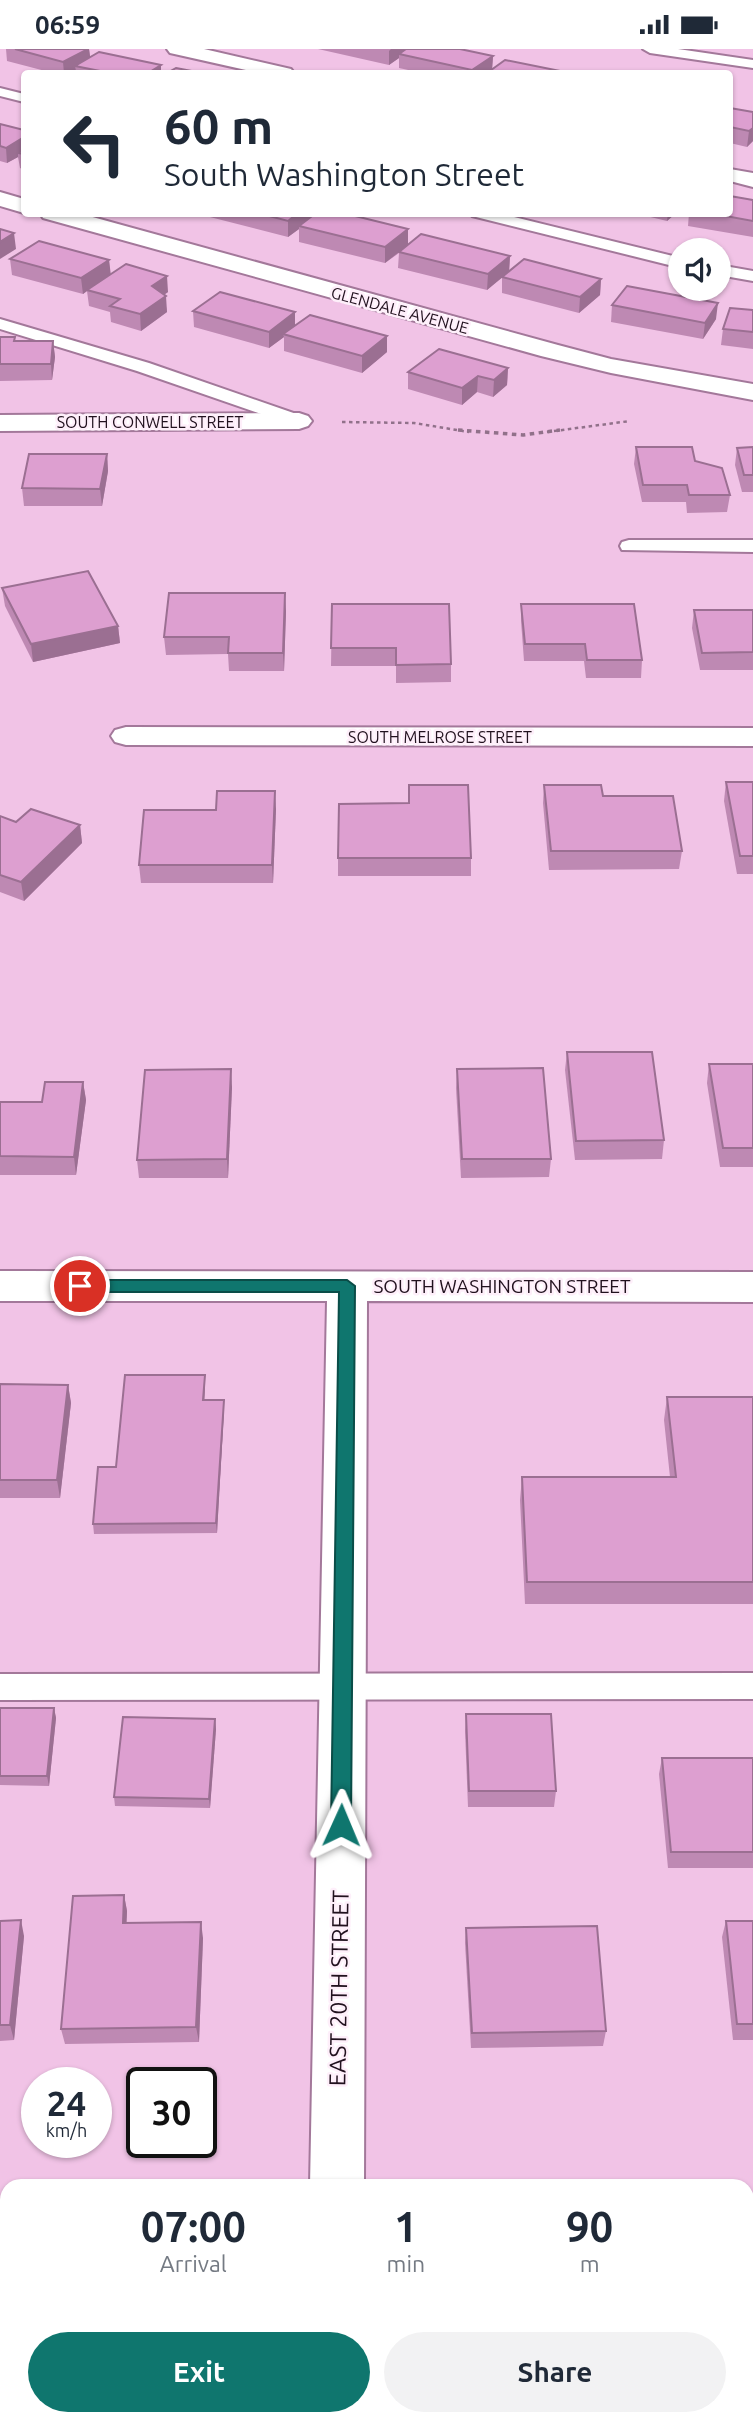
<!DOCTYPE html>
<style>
body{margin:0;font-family:Ubuntu,sans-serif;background:#f2f2f3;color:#1f2937;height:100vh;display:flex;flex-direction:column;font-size:26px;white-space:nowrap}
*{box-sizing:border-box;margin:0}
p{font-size:23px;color:#747a83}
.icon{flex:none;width:38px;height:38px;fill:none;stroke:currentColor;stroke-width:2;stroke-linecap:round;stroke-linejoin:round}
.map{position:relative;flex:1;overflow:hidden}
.side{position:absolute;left:0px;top:2130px;width:754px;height:247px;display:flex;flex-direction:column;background:#fff;border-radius:21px 21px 0 0;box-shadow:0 2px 5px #0004}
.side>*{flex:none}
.hud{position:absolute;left:21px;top:21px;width:712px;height:147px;border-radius:7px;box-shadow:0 2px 5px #0004;background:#fff;color:#1f2937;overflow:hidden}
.tools{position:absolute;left:668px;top:189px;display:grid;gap:14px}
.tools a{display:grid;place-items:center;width:63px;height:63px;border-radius:50%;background:#fff;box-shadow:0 2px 5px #0004;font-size:35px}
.speed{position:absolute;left:21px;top:2018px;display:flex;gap:14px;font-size:35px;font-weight:700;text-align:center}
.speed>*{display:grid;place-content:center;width:91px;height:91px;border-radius:50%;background:#fff;box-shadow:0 2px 5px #0004;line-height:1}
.speed small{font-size:18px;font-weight:400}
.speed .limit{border:4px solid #111;border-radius:10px;background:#fff;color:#111}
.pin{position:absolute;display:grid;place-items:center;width:60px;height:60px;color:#fff;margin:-30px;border:4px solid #fff;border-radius:50%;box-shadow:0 2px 7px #0007}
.me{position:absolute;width:77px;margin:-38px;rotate:1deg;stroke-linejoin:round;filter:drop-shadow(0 0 5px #0008)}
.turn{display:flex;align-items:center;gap:24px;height:147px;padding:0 28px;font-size:32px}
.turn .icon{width:91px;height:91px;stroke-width:2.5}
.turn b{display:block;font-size:49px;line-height:60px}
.eta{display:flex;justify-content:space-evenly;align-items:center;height:119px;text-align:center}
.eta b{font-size:42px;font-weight:700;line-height:49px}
.action{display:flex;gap:14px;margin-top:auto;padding:14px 28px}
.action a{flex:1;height:80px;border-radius:42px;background:#0f766e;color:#fff;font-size:28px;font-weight:700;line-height:80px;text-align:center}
.action a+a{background:#f2f2f3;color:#1f2937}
.status{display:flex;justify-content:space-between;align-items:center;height:49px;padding:0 35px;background:#fff;direction:ltr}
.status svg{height:19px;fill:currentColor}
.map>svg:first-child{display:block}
</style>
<div class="status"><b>06:59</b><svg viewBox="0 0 49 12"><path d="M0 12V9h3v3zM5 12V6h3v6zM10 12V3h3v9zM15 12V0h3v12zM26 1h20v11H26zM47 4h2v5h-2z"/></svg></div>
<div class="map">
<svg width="753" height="2375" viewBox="0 0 753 2375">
<rect width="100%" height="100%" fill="#f1c3e6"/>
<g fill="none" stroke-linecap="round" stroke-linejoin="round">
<g stroke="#a3789a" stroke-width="4">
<g id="lane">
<polygon points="643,0 678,0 753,11 753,19 650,4"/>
<polygon points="0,39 24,45 24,53 0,47"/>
<polygon points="470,164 498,164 681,209 681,219 472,167"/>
<polygon points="719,216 753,222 753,232 719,226"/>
<polygon points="0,270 149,314 305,368 308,372 305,376 293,376 137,322 0,280"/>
<polygon points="629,491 753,491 753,503 622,501 620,497 622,493"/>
<polygon points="753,1624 753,1650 0,1651 0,1625"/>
</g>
</g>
<g stroke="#a3789a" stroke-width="4">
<g id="street">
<polygon points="167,0 204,0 291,20 294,24 259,24 170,4"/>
<polygon points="730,120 753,124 753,138 730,132"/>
<polygon points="0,143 24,150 24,164 0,157"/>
<polygon points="40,164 78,164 558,296 611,310 753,335 753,351 611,324 541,307 43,169"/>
<polygon points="299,364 308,367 312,372 308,377 299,380 0,382 0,366"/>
<polygon points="126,678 753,679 753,697 126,696 115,693 111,687 115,681"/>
<polygon points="0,1222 753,1223 753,1253 367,1252 364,2137 310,2137 327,1252 0,1252"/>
<rect x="0" y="2168" width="7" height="54"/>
<rect x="747" y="2169" width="6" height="54"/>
<polygon points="305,2370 362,2370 363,2375 305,2375"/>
</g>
</g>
<g stroke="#91718a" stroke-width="2.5" stroke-dasharray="3.5 3.5" stroke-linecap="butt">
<polyline points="342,373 414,374 469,383"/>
<polyline points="547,383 630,372"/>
</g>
<polyline stroke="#91718a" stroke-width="3.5" stroke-dasharray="4.5 4.5" stroke-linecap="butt" points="458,381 523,386 560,381"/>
<use href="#lane" fill="#fff" fill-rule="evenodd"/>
<use href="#street" fill="#fff" fill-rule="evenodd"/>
</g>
<g fill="#be89b3">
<polygon points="6,0 89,0 90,8 161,24 76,24 76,22 70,24 53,24 7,12"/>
<polygon points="318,0 460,0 493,7 492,20 570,24 422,24 399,19 399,9 389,16"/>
<polygon points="730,59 753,63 753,92 747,98 730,94"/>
<polygon points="0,75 24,81 24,121 20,119 18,108 7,114 0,112"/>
<polygon points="753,151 753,188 688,177 689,164 730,164"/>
<polygon points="206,164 312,164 312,167 408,180 408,196 510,207 509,223 601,230 600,246 579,264 502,244 502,228 487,241 398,219 399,204 385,214 299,193 299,180 288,188 206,167"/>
<polygon points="634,164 676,164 667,172"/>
<polygon points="10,210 109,211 110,225 168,243 164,246 167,263 141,282 111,273 110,263 89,257 87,242 83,245 12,226"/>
<polygon points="612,256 716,270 703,290 611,273"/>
<polygon points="753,261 753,300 721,296 723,280"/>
<polygon points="193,262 295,276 387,303 362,324 284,302 284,288 269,299 194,278"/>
<polygon points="0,288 16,292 53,292 55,308 52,331 0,332"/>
<polygon points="508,319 507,336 493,348 477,343 462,356 408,340 408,323"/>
<polygon points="636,398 695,412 730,446 727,463 687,464 686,453 642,453 634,415"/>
<polygon points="753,398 753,443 742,443 735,416 737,399"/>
<polygon points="107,405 108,422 102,457 24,457 22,439"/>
<polygon points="2,539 118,577 120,594 33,613 5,557"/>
<polygon points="332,555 451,615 451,633 396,634 396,617 331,617"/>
<polygon points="521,555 642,611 641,629 586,629 584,612 524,612 521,572"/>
<polygon points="694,561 753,561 753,621 700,621 692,579"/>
<polygon points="286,562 284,622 229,622 228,605 166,606 164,588"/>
<polygon points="726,733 753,733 753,825 737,825 724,752"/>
<polygon points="409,736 471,809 471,827 338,827 338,809 409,754"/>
<polygon points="544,736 603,747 682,802 679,820 549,821 543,754"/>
<polygon points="276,760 273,834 141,834 139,816 216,761"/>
<polygon points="0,767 16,773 80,776 82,794 24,852 0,843"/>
<polygon points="567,1003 664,1091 662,1110 575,1111 565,1021"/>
<polygon points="709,1015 753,1015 753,1118 720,1118 707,1034"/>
<polygon points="457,1020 551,1110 549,1128 461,1129 456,1039"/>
<polygon points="83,1033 86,1051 76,1126 0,1126 0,1053 42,1053"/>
<polygon points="232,1038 228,1129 139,1129 137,1111"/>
<polygon points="205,1326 205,1336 204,1351 224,1361 217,1484 94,1485 93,1475 116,1418"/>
<polygon points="0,1335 68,1336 71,1354 60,1449 0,1449"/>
<polygon points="667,1348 753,1348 753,1555 525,1555 520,1451 522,1428 670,1428 664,1371"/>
<polygon points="0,1659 54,1659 56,1669 49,1737 0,1736"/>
<polygon points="466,1665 556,1742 554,1758 468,1758 465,1682"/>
<polygon points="215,1670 216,1680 210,1759 115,1757 114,1748"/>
<polygon points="662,1709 753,1709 753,1819 668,1819 659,1725"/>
<polygon points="124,1846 127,1862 126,1874 203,1889 199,1993 65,1995 61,1980"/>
<polygon points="0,1872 24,1887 14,1991 0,1992"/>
<polygon points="726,1872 753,1872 753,1991 733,1991 722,1888"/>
<polygon points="466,1879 606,1982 603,1997 471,1999 465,1894"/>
</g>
<g fill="#9b6f92">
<polygon points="88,0 89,0 91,14 75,17 76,22 70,24 64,24 63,13"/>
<polygon points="391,0 409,0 399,5 399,9 389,16 389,2"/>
<polygon points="493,7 492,22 488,24 472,24 472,21"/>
<polygon points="161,16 161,24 148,24"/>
<polygon points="753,79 753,92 747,98 749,82"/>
<polygon points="24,88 24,104 18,104 18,108 7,114 6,99"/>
<polygon points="298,164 312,164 312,171 299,177 299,180 288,188 288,172"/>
<polygon points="668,164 676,164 667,172"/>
<polygon points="408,180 408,196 385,214 385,198"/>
<polygon points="14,184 16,200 0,210 0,193"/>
<polygon points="510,207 509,223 487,241 488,225"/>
<polygon points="109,211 111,227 87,241 87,242 83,245 81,229"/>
<polygon points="167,227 168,243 153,253 152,237"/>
<polygon points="601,230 600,246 579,264 580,248"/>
<polygon points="166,247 167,263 141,282 140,265"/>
<polygon points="718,254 716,270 703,290 705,274"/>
<polygon points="295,263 295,279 283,285 284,288 269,299 269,283"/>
<polygon points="387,287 387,303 362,324 362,307"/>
<polygon points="53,292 55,308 52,331 51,315"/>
<polygon points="508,319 507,336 493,348 494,331"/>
<polygon points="478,327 477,343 462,356 462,339"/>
<polygon points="107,405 108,422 102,457 100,440"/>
<polygon points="285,544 286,562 284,622 283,604"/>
<polygon points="118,577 120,594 33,613 31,595"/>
<polygon points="275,742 276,760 273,834 272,816"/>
<polygon points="80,776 82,794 24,852 21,833"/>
<polygon points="231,1020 232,1038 228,1129 227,1110"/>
<polygon points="83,1033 86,1051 76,1126 74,1108"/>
<polygon points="205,1326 205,1336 204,1361 203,1351"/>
<polygon points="68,1336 71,1354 60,1449 57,1431"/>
<polygon points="224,1351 224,1361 217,1484 216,1474"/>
<polygon points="54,1659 56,1669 49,1737 47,1727"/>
<polygon points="215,1670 216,1680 210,1759 209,1750"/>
<polygon points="124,1846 127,1862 126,1890 123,1874"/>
<polygon points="21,1871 24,1887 14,1991 10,1976"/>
<polygon points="201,1873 203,1889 199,1993 196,1978"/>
</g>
<g fill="#dd9fd0" stroke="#9b6f92" stroke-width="2">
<polygon points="15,0 88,0 63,13"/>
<polygon points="406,0 460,0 493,7 472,21 399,5"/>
<polygon points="99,3 161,16 148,24 110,24 75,17"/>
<polygon points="505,11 570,24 487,24"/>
<polygon points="176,19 202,24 167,24"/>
<polygon points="730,59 753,63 753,79 749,82 730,78"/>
<polygon points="0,75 24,81 24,88 6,99 0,97"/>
<polygon points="24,100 24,105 18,104"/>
<polygon points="730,147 753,151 753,172 709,164 730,164"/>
<polygon points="258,164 298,164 288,172"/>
<polygon points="316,164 343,164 408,180 385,198 299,177"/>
<polygon points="0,180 14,184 0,193"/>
<polygon points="421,185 510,207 488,225 399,203"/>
<polygon points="39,192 109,211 81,229 10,210"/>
<polygon points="524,210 601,230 580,248 502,228"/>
<polygon points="126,215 167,227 152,237 166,247 140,265 110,257 120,250 87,241"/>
<polygon points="627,237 718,254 705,274 612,256"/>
<polygon points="220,243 295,263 269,283 193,262"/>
<polygon points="730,259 753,261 753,283 723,280"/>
<polygon points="310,266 387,287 362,307 283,285"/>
<polygon points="0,288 15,288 14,292 53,292 51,315 0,315"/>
<polygon points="439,300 508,319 494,331 478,327 462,339 408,323"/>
<polygon points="636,398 692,398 695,412 722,419 730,446 689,446 687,436 643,436"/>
<polygon points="753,398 753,426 744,426 737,399"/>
<polygon points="29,405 107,405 100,440 22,439"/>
<polygon points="88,522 118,577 31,595 2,539"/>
<polygon points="169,544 285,544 283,604 228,604 229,588 164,588"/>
<polygon points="332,555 449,555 451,615 396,616 396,599 331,599"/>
<polygon points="521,555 634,555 642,611 587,611 585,595 525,595"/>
<polygon points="694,561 753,561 753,603 702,604"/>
<polygon points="726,733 753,733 753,807 740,807"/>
<polygon points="409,736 468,736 471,809 338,809 339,755 409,754"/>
<polygon points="544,736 601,736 603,747 673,747 682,802 551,802"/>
<polygon points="217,742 275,742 272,816 139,816 144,761 216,761"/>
<polygon points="31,760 80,776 21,833 0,826 0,767 16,773"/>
<polygon points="567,1003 652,1003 664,1091 576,1092"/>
<polygon points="709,1015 753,1015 753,1099 723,1099"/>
<polygon points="543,1019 551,1110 462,1110 457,1020"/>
<polygon points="231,1020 227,1110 137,1111 145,1021"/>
<polygon points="45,1033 83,1033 74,1108 0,1107 0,1053 42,1053"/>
<polygon points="125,1326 205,1326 203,1351 224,1351 216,1474 93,1475 98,1418 116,1418"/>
<polygon points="0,1335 68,1336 57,1431 0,1431"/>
<polygon points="667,1348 753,1348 753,1533 527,1533 522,1428 676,1428"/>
<polygon points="0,1659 54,1659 47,1727 0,1727"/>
<polygon points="466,1665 551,1665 556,1742 469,1742"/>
<polygon points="123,1668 215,1670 209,1750 114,1748"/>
<polygon points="662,1709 753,1709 753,1803 671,1803"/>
<polygon points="124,1846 123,1874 201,1873 196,1978 61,1980 73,1847"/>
<polygon points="21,1871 10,1976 0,1976 0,1872"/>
<polygon points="726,1872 753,1872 753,1975 737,1975"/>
<polygon points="597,1877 606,1982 472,1984 466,1879"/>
</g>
<polygon fill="#0f766e" stroke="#0a4d48" stroke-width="2" points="80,1231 347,1231 355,1237 351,1776 348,1782 341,1785 334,1782 331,1776 339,1243 80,1243 72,1237"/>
<g text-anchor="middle" stroke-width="5" stroke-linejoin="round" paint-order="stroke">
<g font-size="16" fill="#21111e" stroke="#feeffa">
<text transform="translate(400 261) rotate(15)" y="6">GLENDALE AVENUE</text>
<text x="150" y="379">SOUTH CONWELL STREET</text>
<text x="440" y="694">SOUTH MELROSE STREET</text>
</g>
<g font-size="19" fill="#21111e" stroke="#feeffa">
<text x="502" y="1244">SOUTH WASHINGTON STREET</text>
</g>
<g font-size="23" fill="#21111e" stroke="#feeffa">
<text transform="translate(339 1939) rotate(-89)" y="8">EAST 20TH STREET</text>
</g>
</g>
</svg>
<div class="tools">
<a><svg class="icon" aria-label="sound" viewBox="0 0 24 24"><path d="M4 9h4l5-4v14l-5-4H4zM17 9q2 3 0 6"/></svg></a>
</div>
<div class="speed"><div>24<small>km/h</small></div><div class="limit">30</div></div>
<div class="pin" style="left:80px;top:1237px;background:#d93025"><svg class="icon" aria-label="arrive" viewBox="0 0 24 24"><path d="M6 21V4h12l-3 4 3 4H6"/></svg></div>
<svg class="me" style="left:341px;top:1776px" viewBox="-20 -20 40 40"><path d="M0-17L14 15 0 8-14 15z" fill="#0f766e" stroke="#fff" stroke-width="4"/></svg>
<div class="hud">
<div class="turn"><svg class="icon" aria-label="left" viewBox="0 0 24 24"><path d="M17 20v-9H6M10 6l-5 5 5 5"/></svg><div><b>60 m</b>South Washington Street</div></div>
</div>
<section class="side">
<div class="eta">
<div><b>07:00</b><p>Arrival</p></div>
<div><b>1</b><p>min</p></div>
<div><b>90</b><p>m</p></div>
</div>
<div class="action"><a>Exit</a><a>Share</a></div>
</section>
</div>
